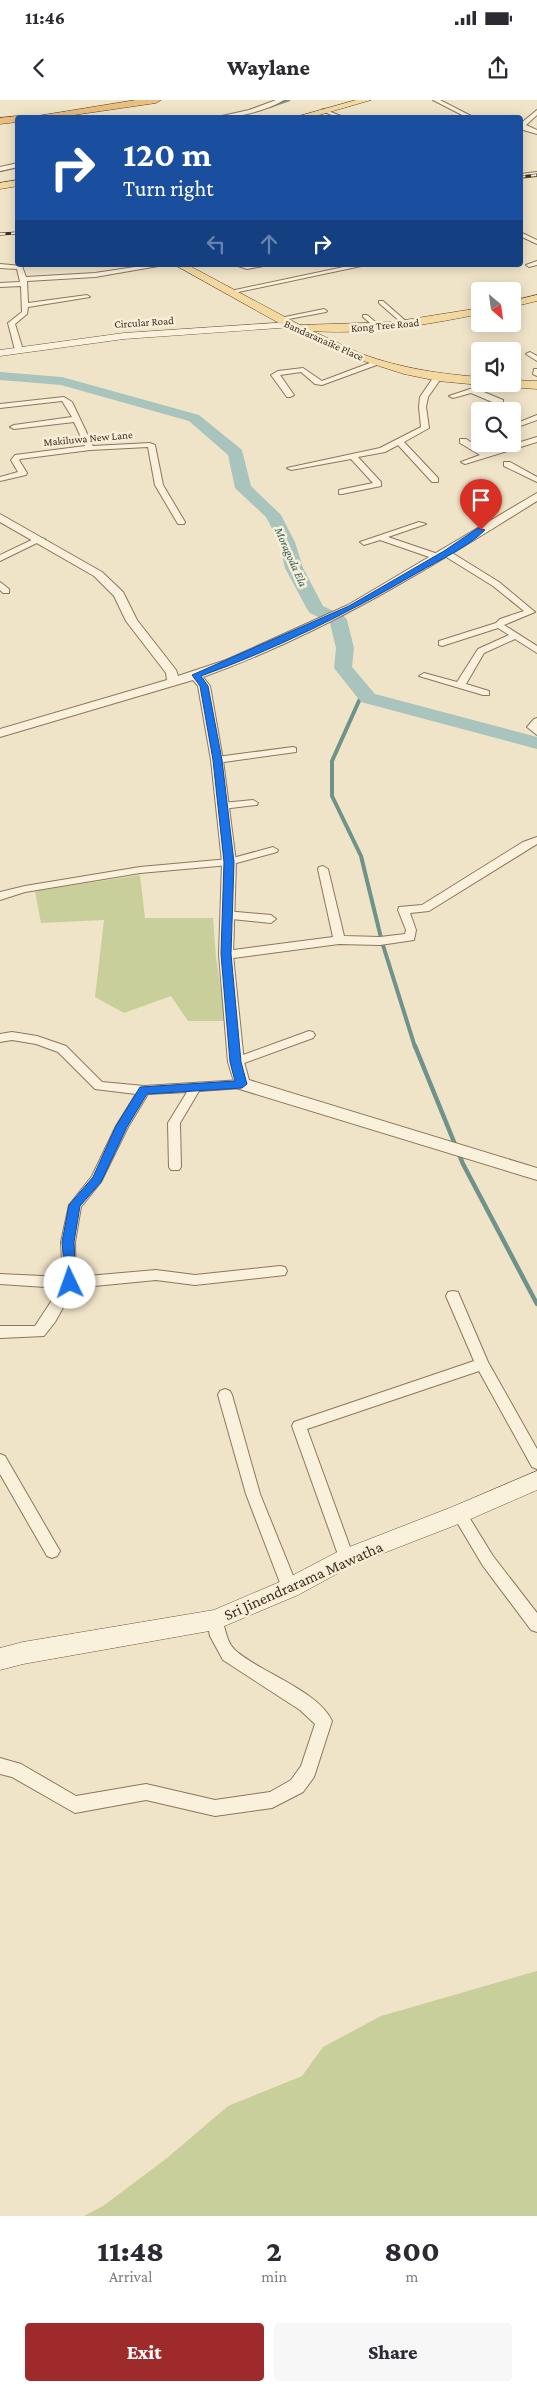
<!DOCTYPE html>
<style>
body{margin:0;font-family:"Crimson Pro",serif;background:#f7f7f7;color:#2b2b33;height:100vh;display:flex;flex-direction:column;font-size:19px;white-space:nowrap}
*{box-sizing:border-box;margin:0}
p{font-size:16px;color:#7c7c81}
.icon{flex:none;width:28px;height:28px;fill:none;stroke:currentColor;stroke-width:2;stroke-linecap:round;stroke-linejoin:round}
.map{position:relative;height:2116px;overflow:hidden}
.details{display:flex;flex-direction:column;background:#fff;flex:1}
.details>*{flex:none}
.top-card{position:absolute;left:15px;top:15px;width:508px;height:152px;border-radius:5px;box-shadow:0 2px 12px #0003;background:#1a4fa0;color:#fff;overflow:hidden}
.needle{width:32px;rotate:151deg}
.controls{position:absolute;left:471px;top:182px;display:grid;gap:10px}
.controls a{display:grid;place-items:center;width:50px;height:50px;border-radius:5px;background:#fff;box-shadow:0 2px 12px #0003;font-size:25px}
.pin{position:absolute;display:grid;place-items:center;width:42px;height:42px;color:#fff;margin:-51px -21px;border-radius:50% 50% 50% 0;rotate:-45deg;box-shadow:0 0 5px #0007}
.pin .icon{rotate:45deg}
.me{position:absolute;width:55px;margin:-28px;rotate:357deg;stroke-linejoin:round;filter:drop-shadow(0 0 4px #0008)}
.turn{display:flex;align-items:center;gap:18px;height:105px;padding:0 25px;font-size:22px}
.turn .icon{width:65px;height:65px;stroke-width:2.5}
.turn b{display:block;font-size:35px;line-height:42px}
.lanes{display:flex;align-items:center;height:48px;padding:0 25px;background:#0003;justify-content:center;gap:25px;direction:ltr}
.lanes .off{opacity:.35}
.eta{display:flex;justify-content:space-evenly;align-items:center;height:85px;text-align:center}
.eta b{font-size:30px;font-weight:800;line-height:35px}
.action{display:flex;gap:10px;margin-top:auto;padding:10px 25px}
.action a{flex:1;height:58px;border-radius:5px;background:#9e2a2b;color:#fff;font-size:20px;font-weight:800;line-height:58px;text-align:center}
.action a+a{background:#f7f7f7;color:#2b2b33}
.status{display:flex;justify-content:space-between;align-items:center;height:35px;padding:0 25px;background:#fff;direction:ltr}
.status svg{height:14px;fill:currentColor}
header{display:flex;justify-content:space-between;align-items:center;height:65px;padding:0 25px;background:#fff;font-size:22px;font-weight:800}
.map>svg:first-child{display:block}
</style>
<div class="status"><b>11:46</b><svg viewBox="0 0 49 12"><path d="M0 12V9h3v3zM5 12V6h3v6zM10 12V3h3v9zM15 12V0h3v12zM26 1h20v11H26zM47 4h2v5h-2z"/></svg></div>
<header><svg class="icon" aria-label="back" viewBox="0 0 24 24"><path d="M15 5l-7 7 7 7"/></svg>Waylane<svg class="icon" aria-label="share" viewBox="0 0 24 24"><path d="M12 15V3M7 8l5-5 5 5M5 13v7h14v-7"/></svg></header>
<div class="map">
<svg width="537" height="2116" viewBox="0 0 537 2116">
<rect width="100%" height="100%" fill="#f0e4c8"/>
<g fill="#c9cf9b">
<polygon points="140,775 145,818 213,818 216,857 226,921 188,921 171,896 124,913 95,897 104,820 41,823 35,791"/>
<polygon points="537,1871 537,2116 84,2116 103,2106 167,2058 228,2006 302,1976 323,1947 381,1916"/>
</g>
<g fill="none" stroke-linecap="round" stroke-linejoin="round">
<g stroke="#6f938a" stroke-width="2.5">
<polyline points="269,7 289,0"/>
<polyline points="0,71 18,67"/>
</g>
<polyline stroke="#6f938a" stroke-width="4" points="363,592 332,661 332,696 361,756 382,842 415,947"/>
<polyline stroke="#6f938a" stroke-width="4.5" points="415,946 463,1064 537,1204"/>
<polygon fill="#a9c4bc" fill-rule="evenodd" points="0,272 62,277 199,315 242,350 251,386 281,415 295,442 303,468 323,506 344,516 347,520 354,548 352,567 375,594 537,637 537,649 361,602 334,568 336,548 330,523 310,513 307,509 285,468 279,442 266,417 235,388 228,355 189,321 61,285 0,280"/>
<g stroke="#8d765c" stroke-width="2">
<g id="minor">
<path d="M276,0H284C264,12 235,18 213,18L249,10Z"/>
<polygon points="433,0 440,0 475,18 468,18"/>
<polygon points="323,9 346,18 338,18 323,11"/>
<polygon points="537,10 537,15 526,25 537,30 537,34 520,29 520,24"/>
<polygon points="18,63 18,67 0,71 0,67"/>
<polygon points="537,72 537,76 520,78 520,74"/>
<polygon points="520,132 537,140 537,144 520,136"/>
<polygon points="537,161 537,165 529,167 526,165"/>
<polygon points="0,164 22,166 26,177 95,173 148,165 164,165 95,177 27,181 28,203 87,195 90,197 28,207 27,214 15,224 23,250 19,252 15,250 8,223 22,212 21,186 0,187 0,183 20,182 17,169 0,168"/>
<polygon points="235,165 269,165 247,169"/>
<polygon points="353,165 366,165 229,194 226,192"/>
<polygon points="379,201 383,201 408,223 408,225 404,225 379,203"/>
<polygon points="324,209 327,211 326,212 278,221 275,219"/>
<polygon points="363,215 367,215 380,226 380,228 376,228 363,217"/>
<polygon points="530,252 537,256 537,261 526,254"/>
<polygon points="375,261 382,263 322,285 315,284 301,272 280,275 294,295 290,297 287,297 271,275 278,271 303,268 322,281"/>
<polygon points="534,269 537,269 537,276 533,274"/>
<polygon points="435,275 442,277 428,297 426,307 429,328 404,342 438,378 438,382 432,382 398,345 385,352 358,357 381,382 381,386 342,394 339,394 339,390 373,383 351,359 291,370 287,368 380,348 421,327 419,307 420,297"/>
<polygon points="485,284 496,284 479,290 503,300 503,304 497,304 471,293 453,298 449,296"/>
<polygon points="64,297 72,302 93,346 150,343 155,345 163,385 185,422 184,424 178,424 155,385 148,347 90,350 20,359 19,360 27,373 26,375 0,381 0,377 18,372 11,360 15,355 85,346 74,322 14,329 10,327 14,325 72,317 62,301 0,308 0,304"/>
<polygon points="537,315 537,320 512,329 512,325"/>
<polygon points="537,337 537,342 465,364 461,362 480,355 460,343 460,339 466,339 487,352"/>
<polygon points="504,362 510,362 537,377 537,382 504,366"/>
<polygon points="419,422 426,424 388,437 441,455 441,459 435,459 380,440 364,445 360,442"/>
<polygon points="38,437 45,439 0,461 0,455"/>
<polygon points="443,451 449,451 499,482 535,512 504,525 537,546 537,553 515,539 484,553 466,584 489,591 489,595 483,595 419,576 424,573 457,582 478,549 509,535 498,528 442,546 439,545 439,541 496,523 500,519 524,511 493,486 443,455"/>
<polygon points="0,482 9,489 9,493 3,493 0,490"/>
<polygon points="537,618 537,635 527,627 534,619"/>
<polygon points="293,647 296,648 296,652 217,663 212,660 217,657"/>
<polygon points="253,700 258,703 257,705 222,709 217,706 222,703"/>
<polygon points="537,737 537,744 429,811 410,813 416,830 414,840 380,845 339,844 226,859 220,855 226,851 333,837 318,769 319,767 323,766 328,769 344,836 380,837 405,834 406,830 398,810 399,807 422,805 523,742"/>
<polygon points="273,747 278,750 277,752 229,765 140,773 25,792 0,800 0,792 25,786 140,767 229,759"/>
<polygon points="226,811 271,815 276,819 271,823 222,818 221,815"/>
<polygon points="309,931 313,932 315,935 313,938 236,966 230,962 232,959"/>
<polygon points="12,932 37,936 66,946 102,982 144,986 242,980 248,984 242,988 199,991 180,1023 181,1067 179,1070 171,1070 169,1067 168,1023 187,992 148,994 128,1027 101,1082 81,1107 75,1142 76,1177 156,1170 195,1175 280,1166 285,1167 287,1171 285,1175 195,1185 156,1180 74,1188 55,1222 44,1236 0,1238 0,1226 35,1226 60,1188 0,1184 0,1174 63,1177 61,1142 69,1105 92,1076 116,1026 136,994 95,989 58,952 36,944 12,940 0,942 0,934"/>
<polygon points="453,1191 458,1192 488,1262 537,1349 537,1369 532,1367 479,1271 307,1329 354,1458 351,1463 346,1465 341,1463 292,1326 294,1322 474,1261 446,1196 448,1192"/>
<polygon points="225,1289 230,1291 232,1295 260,1394 298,1488 295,1493 290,1495 285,1493 282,1488 246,1394 218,1295 220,1291"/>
<polygon points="0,1354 5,1356 57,1446 60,1451 57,1456 52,1458 47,1456 0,1374"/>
<polygon points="459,1407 464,1409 493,1456 537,1513 537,1532 531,1530 483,1466 452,1414 454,1409"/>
<path d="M215,1513L220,1515C226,1526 225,1541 235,1550C259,1572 319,1591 332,1621L314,1677L303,1692L272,1708L215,1716L146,1700L75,1713L12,1677L0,1674V1658L21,1664L76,1696L146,1684L215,1700L270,1692L291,1680L301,1666L315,1624L300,1610L223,1560L210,1536L207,1520L210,1515Z"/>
</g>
</g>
<g stroke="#8d765c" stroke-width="2">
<path id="tertiary" d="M537,393V401C430,468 323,534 203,577L210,586L223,660L236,762L233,855L244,962L249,980L537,1068V1080L236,988L228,962L219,855L222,762L211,660L198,586L193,580L0,637V629L167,580L166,573L126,521L114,496L94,476L0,422V414L102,472L123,492L137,520L176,570L178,576L226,560L348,505Z"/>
</g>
<g stroke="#6f573f" stroke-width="1">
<g id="secondary">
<polygon points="290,222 293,223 293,227 124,239 0,256 0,250 124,233"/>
<polygon points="537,1371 537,1390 466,1421 353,1465 298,1495 215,1530 23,1564 0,1570 0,1548 23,1542 214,1510 282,1481 339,1451 452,1407"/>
</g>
</g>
<g stroke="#5b4430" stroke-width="1">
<g id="primary">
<polygon points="356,0 371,0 309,18 292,18"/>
<polygon points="18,80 18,86 0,89 0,83"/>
<path d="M175,165H188L300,225L392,222L480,208V214C425,225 369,235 312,231C329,238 345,247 362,254C400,268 440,274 480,277V284H483L480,285L438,281L404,274L354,258L286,227Z"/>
<polygon points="537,195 537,201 512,207 512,201"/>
<polygon points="512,280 537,281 537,289 508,287 506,284 512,284"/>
</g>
</g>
<g stroke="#5b4430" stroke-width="1">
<g id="trunk">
<polygon points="136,0 161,0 156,3 53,18 25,18"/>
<polygon points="18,16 22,18 18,18 18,22 0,24 0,18"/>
</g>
</g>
<use href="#minor" fill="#faf1dc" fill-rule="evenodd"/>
<use href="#tertiary" fill="#faf1dc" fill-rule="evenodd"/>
<use href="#secondary" fill="#faf1dc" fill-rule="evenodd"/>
<use href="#primary" fill="#f3d9a0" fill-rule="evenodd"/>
<use href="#trunk" fill="#eabe7c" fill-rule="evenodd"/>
<g stroke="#3d2e20" stroke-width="3">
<g id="rail">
<polyline points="520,77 537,75"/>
<polyline points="0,134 18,133"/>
</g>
</g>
<use href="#rail" stroke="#f7eed8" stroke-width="2" stroke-dasharray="5.5" stroke-linecap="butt"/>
</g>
<path fill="#1a73e8" stroke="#114b97" d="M478,428L485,430C467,448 439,460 417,473C348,513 276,549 201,576L208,586L222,660L234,762L231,854L241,962L247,984L242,988L147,994L127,1027L101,1082L80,1106L74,1142L76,1183L70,1188L66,1186L62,1142L69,1105L93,1077L116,1026L140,987L235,981L230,962L221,854L224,762L213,660L200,586L192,575L349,506L444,451Z"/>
<g text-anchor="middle" stroke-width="5" stroke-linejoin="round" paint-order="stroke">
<g font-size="11" fill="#3d2e20" stroke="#f7eed8">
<text transform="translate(144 222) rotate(-4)" y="4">Circular Road</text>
<text transform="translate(385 225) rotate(-5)" y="4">Kong Tree Road</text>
<text transform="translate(324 240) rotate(24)" y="4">Bandaranaike Place</text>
<text transform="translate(88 338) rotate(-5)" y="4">Makiluwa New Lane</text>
</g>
<g font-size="12" font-style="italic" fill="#2f5d5a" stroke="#f7eed8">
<text transform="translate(291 457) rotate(66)" y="4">Moragoda Ela</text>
</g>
<g font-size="16" fill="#3d2e20" stroke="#f7eed8">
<text transform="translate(303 1480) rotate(-24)" y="6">Sri Jinendrarama Mawatha</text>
</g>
</g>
</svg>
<div class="controls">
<a><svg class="needle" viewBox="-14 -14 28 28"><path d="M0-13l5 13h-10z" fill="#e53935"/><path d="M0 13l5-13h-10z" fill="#7c7c81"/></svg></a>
<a><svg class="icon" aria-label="sound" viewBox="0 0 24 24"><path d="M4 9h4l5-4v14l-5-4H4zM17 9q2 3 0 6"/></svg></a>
<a><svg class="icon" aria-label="search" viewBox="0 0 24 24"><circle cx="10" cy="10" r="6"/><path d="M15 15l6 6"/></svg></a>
</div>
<div class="pin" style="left:481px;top:430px;background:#d93025"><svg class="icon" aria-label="arrive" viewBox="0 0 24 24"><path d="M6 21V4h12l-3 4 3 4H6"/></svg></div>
<svg class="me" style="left:70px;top:1183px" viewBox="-20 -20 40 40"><circle r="19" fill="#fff"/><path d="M0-13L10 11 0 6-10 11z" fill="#1a73e8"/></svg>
<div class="top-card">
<div class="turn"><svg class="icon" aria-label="right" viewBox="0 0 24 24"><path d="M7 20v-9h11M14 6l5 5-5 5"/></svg><div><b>120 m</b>Turn right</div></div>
<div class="lanes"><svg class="icon off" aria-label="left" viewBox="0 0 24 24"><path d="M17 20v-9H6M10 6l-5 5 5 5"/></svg><svg class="icon off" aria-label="ahead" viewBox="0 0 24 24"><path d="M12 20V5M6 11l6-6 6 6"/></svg><svg class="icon" aria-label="right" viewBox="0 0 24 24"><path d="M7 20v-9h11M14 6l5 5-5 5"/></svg></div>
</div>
</div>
<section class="details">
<div class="eta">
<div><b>11:48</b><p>Arrival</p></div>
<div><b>2</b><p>min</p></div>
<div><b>800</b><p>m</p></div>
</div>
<div class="action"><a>Exit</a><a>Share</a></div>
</section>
